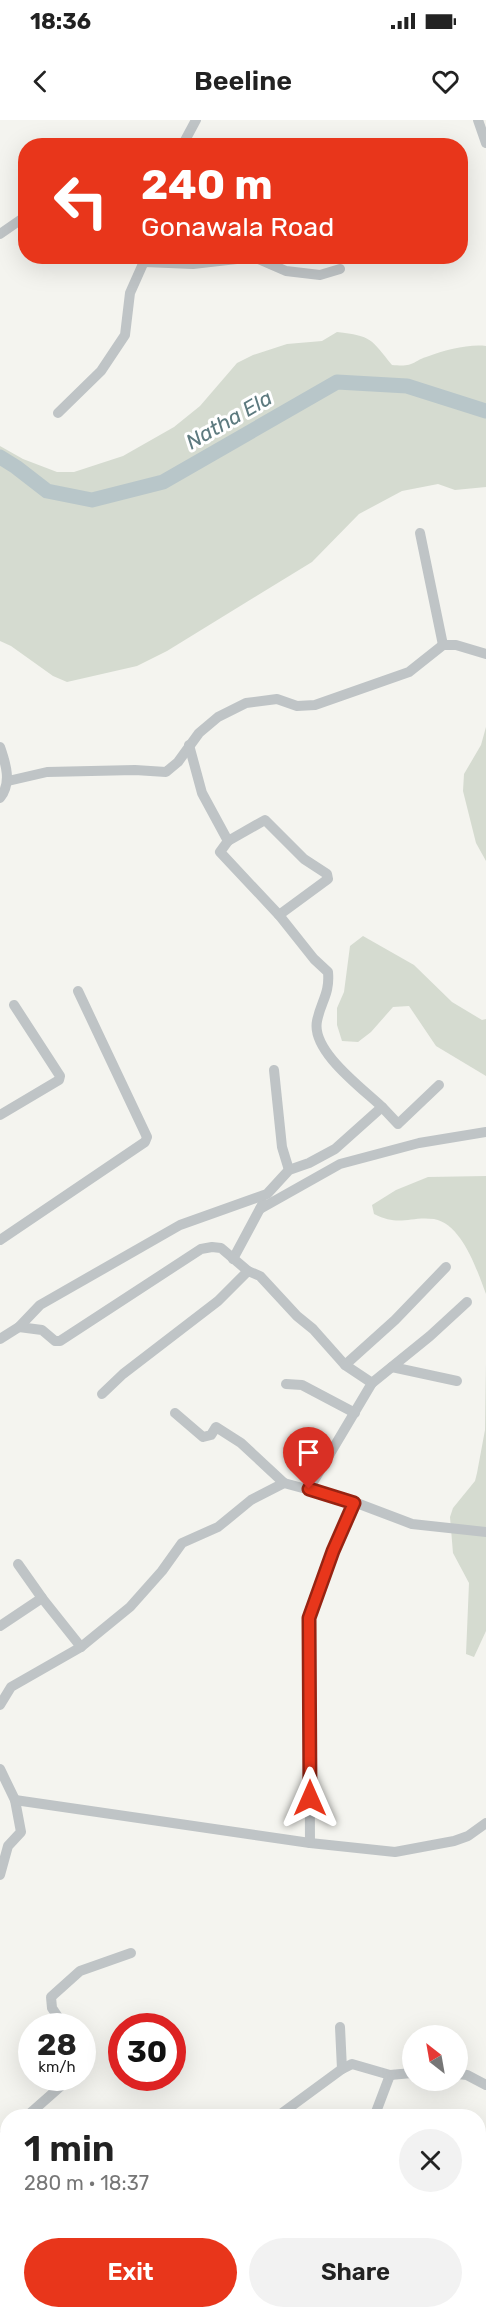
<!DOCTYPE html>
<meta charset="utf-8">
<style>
body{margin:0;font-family:Rubik,sans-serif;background:#f2f2f2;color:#222;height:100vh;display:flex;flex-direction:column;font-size:22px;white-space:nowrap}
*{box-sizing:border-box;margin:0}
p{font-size:20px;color:#767676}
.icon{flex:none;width:33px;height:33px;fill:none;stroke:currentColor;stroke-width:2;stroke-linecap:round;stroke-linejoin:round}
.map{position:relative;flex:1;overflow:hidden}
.details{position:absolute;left:0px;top:1989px;width:486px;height:210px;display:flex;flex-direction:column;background:#fff;border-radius:24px 24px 0 0;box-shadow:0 6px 24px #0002}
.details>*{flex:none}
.hud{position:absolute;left:18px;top:18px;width:450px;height:126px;border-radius:24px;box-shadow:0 6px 24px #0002;background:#e8361b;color:#fff;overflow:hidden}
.needle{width:39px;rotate:329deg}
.tools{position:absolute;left:402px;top:1905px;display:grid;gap:12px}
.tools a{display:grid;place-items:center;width:66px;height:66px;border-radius:50%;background:#fff;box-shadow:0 6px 24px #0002;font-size:30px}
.speed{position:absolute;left:18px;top:1893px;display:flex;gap:12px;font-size:30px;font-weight:700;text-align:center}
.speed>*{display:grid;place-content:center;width:78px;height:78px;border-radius:50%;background:#fff;box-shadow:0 6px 24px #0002;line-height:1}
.speed small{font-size:15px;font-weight:400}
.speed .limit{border:9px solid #d22;background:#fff;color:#111}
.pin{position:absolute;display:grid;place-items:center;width:51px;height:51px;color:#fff;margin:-62px -26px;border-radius:50% 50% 50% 0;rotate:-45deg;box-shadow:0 0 6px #0007}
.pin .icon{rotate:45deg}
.me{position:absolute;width:66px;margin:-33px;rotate:0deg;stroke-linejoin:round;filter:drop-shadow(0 0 4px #0008)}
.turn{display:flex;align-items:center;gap:21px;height:126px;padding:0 24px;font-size:27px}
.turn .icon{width:78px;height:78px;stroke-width:2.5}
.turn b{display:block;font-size:42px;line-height:51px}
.round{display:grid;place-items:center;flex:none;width:63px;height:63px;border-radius:32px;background:#f2f2f2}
.summary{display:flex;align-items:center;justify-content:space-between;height:102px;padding:0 24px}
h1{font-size:36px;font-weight:600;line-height:45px}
.primary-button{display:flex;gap:12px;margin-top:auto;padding:12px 24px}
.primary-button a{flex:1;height:69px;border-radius:36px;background:#e8361b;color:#fff;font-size:24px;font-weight:600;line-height:69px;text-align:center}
.primary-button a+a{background:#f2f2f2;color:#222}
.status{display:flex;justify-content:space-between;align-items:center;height:42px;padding:0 30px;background:#fff;direction:ltr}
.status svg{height:16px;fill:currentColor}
header{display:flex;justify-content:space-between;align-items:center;height:78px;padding:0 24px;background:#fff;font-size:27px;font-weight:600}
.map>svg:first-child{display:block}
</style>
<div class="status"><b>18:36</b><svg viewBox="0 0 49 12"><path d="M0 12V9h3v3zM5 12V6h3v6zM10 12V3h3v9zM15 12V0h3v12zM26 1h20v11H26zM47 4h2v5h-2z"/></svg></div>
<header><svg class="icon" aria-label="back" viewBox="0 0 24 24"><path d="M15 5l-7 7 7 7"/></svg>Beeline<svg class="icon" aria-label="heart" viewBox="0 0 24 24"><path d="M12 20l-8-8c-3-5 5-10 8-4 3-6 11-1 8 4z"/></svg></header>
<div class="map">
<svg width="486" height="2199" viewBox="0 0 486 2199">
<rect width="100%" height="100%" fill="#f4f4ef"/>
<g fill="#d5dbd0">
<path d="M337,212C372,216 371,219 392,245C416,247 410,242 429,236C446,230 468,224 486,226V367L455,370L438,364L402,371L359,394L312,442L167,531L137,546L67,562L53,556L11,526L0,521V326L23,339L57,352H74L123,336L174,307L200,286L237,243L253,235L287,224L322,221Z"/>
<polygon points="486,607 486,741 476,723 463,671 464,654 481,625"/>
<polygon points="363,816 414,845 452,882 482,900 486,899 486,956 436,926 409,886 393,887 371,912 358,922 342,921 337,905 337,888 344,872 350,826"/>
<path d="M486,1056V1174C477,1150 462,1104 434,1099C409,1096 400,1107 374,1094L372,1085L396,1070L428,1057Z"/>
<polygon points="486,1243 486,1511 474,1537 466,1534 469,1463 453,1433 450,1397 453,1388 475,1361 477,1353 485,1310"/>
</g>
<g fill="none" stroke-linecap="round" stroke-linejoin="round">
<polyline stroke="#b8c6c9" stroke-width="15" points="0,337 16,347 47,371 92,380 163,362 337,262 407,266 486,291"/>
<g stroke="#bfc4c6" stroke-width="10">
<polyline points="478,0 486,23"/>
<polyline points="182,26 196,0"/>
<polyline points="0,114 26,96"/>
<polyline points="144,142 193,144 254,137 286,151 320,155 340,149"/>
<polyline points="58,293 101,251 125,215 130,173 146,137"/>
<polyline points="420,413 443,525"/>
<path d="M0,627C6,644 12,663 0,678"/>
<polyline points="8,661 47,652 135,650 166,652 178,642 199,613 218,597 246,583 277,579 297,586 315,585 409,552 443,525 456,525 486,534"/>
<polyline points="228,721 265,700 304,739 327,754 328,759 279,795"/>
<polyline points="274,950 282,1027 289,1050"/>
<polyline points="382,987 398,1004 439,965"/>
<polyline points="0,995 59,960 60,956 14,885"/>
<polyline points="260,1089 340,1044 419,1023 486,1012"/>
<polyline points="0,1120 145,1022 147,1017 78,871"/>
<polyline points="233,1139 263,1083"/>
<polyline points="19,1207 42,1210 55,1221 60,1221 201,1129 212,1127 221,1128 248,1151 260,1156 297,1196 313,1209 345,1245 372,1263 309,1369"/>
<path d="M0,1219L19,1207L40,1185L180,1105L267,1074L289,1050L309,1043L335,1029L382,987C362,968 311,931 317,901C321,881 330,874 328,852L314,839L279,795L220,732L228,721L202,673L189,625"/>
<polyline points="345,1245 395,1200 446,1147"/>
<polyline points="392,1247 457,1261"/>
<polyline points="372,1263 430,1216 467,1182"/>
<polyline points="286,1264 302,1265 355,1293"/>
<polyline points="102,1274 123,1254 218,1181 248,1151"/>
<polyline points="175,1293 203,1317 211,1315 216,1307 241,1323 284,1363"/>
<polyline points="18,1444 42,1478"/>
<polyline points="0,1506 42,1478 81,1527"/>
<polyline points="0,1585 11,1567 81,1527 130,1487 162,1451 182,1423 218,1407 251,1380 284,1363 354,1382 412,1404 486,1412"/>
<polyline points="0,1649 15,1680 21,1712 8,1726 0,1755"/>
<polyline points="15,1680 310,1723 395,1732 454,1721 468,1716 486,1703"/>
<polyline points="310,1723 309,1499 333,1431 354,1382"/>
<polyline points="64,1906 52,1888 51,1877 80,1851 131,1833"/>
<polyline points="340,1907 342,1949"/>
<polyline points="82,1933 85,1939 82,1945"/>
<polyline points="458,1954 467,1955 486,1965"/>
<polyline points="27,1996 70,1958"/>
<polyline points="278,1996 342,1949 352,1944 390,1955 412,1953"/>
<polyline points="379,1996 376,1992 390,1955"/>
<polyline points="0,2018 8,2012"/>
<polyline points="0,2044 8,2048"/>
<polyline points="478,2073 486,2081"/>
<polyline points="242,2192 249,2199"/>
<polyline points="216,2199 224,2192"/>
<polyline points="440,2199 442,2194"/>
</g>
</g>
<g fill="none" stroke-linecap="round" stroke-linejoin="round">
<g stroke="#972312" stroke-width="15">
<polyline id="route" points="309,1369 354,1383 333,1431 309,1498 310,1678"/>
</g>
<use href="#route" stroke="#e8361b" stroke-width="10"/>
</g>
<g text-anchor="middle" stroke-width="6" stroke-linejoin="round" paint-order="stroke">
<g font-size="21" font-style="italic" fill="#5d7a7f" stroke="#fff">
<text transform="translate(229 300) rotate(-30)" y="7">Natha Ela</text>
</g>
</g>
</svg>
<div class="tools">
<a><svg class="needle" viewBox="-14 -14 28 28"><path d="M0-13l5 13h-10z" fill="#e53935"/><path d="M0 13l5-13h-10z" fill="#767676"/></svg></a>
</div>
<div class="speed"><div>28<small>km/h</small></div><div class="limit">30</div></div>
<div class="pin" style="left:309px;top:1369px;background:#d93025"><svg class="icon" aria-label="arrive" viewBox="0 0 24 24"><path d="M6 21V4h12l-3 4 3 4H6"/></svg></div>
<svg class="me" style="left:310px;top:1678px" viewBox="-20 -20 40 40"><path d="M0-17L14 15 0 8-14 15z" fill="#e8361b" stroke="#fff" stroke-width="4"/></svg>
<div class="hud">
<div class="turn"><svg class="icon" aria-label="left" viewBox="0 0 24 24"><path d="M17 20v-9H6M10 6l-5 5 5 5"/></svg><div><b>240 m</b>Gonawala Road</div></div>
</div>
<section class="details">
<div class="summary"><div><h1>1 min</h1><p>280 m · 18:37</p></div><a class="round"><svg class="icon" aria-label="close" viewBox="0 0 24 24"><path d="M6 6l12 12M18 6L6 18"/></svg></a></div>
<div class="primary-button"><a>Exit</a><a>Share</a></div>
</section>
</div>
